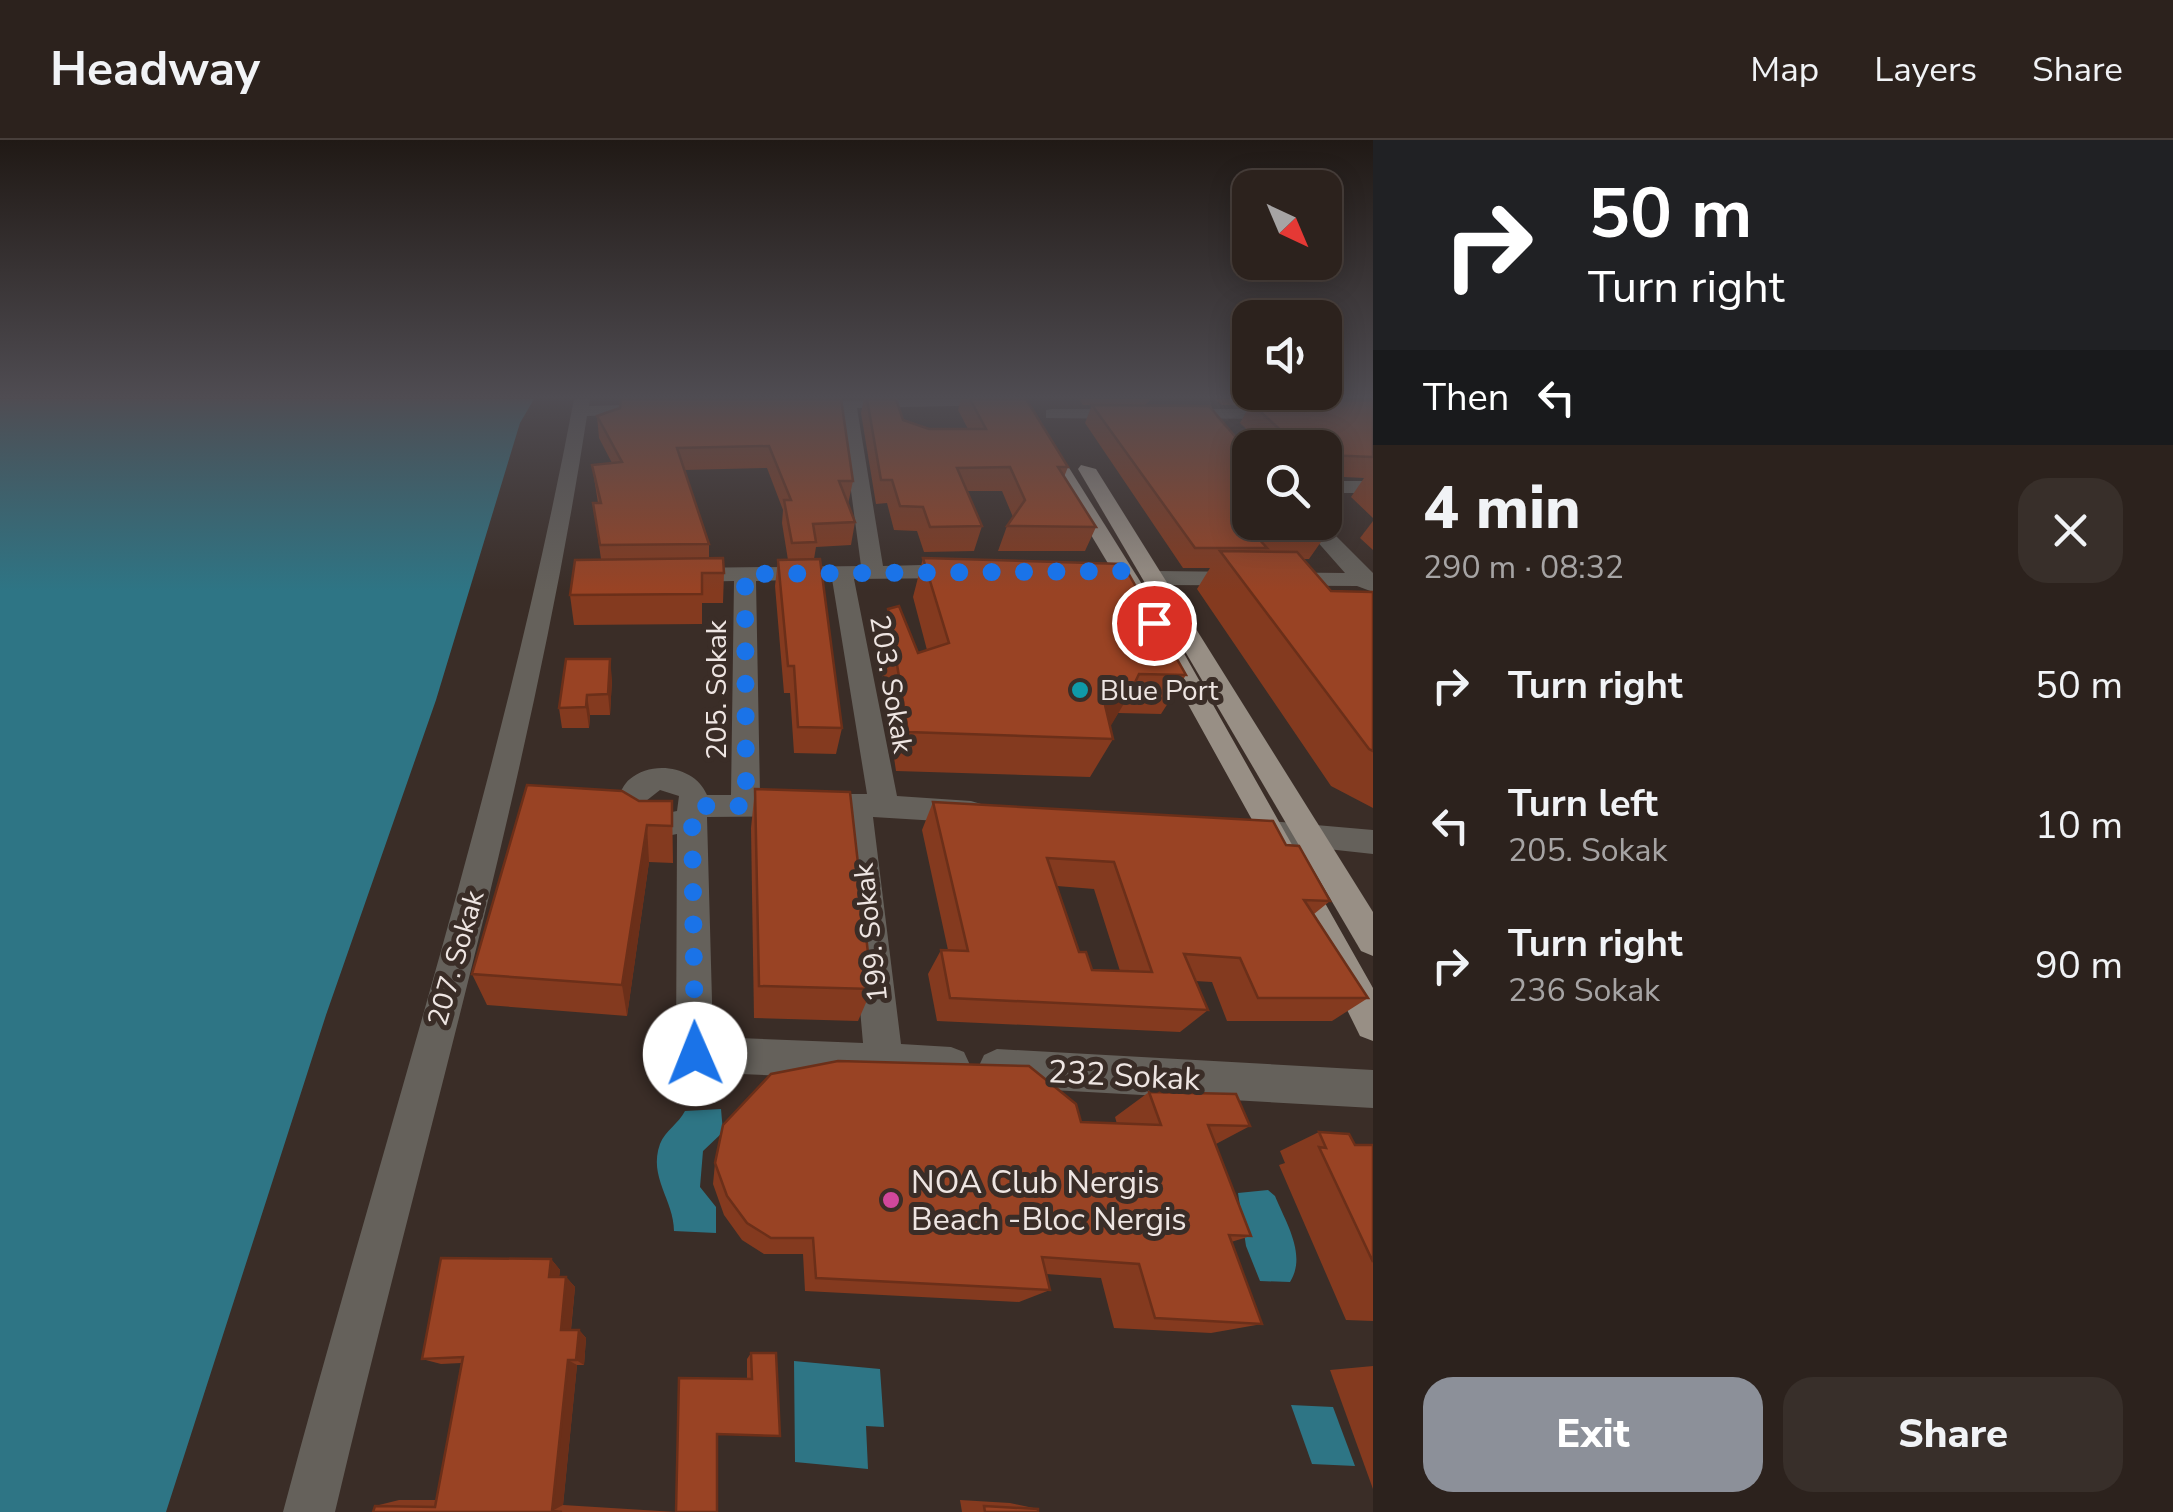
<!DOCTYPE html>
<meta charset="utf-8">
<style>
body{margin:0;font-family:"Nunito Sans",sans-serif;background:#382f2a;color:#f1f3f6;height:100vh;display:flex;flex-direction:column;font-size:38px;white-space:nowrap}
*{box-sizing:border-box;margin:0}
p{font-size:32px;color:#a6a4a4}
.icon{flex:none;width:55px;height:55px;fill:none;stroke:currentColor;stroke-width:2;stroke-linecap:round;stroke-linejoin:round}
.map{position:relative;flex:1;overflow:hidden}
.drawer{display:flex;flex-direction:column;background:#2c221d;width:800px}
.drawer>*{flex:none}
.hud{background:#202124;color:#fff;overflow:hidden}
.needle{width:65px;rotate:136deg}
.controls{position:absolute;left:1232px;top:30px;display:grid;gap:20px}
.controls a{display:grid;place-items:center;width:110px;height:110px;border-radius:20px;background:#2c221d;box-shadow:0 5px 25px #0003,0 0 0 2px #483f3b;font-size:50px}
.pin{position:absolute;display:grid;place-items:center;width:85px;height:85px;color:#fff;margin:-42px;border:5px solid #fff;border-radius:50%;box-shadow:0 2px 10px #0007}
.me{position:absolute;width:110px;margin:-55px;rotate:359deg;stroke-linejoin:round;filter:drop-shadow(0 0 8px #0008)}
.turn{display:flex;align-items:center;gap:35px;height:210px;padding:0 50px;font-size:45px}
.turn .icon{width:130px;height:130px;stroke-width:2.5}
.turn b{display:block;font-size:70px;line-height:85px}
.then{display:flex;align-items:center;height:95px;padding:0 50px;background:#0003;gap:20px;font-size:38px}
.round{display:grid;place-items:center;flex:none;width:105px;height:105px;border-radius:30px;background:#382f2a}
.summary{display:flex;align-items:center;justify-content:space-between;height:170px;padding:0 50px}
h1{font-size:60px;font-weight:800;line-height:75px}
.primary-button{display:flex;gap:20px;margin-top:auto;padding:20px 50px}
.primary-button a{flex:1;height:115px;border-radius:30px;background:#8c9099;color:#fff;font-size:40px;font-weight:800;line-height:115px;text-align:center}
.primary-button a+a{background:#382f2a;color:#f1f3f6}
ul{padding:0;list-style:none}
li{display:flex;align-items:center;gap:30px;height:140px;padding:0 50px}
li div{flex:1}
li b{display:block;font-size:38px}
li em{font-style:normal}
header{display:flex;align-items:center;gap:60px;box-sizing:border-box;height:140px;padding:0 50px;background:#2c221d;border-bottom:2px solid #483f3b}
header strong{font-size:48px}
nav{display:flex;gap:55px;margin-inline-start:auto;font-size:35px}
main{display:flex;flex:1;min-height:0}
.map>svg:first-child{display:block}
</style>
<header>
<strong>Headway</strong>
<nav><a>Map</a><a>Layers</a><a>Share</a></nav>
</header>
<main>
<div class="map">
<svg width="1373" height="1372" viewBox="0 0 1373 1372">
<rect width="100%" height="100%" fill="#3a2d27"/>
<g fill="#2e7585">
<polygon points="0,259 534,259 520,283 436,560 326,875 166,1372 0,1372"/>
<path d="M721,969L723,992L703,1011L700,1047L716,1067V1093L674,1091C674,1060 648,1037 660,1004C665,991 679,983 685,971Z"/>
<path d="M1268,1050L1275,1056C1286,1083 1307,1115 1290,1142L1260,1141L1246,1106L1238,1053Z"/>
<polygon points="794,1221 880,1229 884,1287 866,1286 868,1329 795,1322"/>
<polygon points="1291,1265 1333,1267 1355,1326 1312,1324"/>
</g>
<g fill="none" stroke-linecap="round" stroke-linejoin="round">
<g fill="#65615b" fill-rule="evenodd">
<path d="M574,259H590L589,266L657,264L665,269L657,274L587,276C530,647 421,1007 335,1372H283C382,1001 503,637 574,259Z"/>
<path d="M1010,259L1002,265L857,268L883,426L960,424L971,431L960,438L854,439L897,656L971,661L981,664L986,672L981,680L971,683L873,677L901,904L951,907L964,912L970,925L964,938L951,943L695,932L682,927L676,914L677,694C654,699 645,696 625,684L616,660C620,654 624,643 630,639C653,619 696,627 707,655H731L734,441L686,442L675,435L686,428L861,426L840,268L803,269L797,267V261ZM832,439L867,654H760L756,441ZM660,650L679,656L677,671L657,675L648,669L646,661ZM843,676L863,903L713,897L707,677Z"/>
<polygon points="1052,269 1129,269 1137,274 1129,279 1046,278 1046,270"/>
<polygon points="1175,269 1284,269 1292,274 1284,279 1169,278 1169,270"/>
<rect x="1325" y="341" width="48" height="12"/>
<polygon points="1300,382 1322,382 1373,433 1373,452 1357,446 1156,445 1145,438 1156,431 1345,433"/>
<polygon points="1246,679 1373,690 1373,714 1235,699 1231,691 1235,683"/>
<polygon points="997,909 1373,930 1373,968 997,947 984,941 978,928 984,915"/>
</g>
<g fill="#988f85" fill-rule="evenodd">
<polygon points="1010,259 1026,259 1150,457 1147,462 1131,462 1128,457"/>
<polygon points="1081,325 1096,329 1373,772 1373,816 1361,811 1078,329"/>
<polygon points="1165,494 1177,501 1373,848 1373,901 1360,896 1261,696 1153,501"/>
</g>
</g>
<g fill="#843a1f" fill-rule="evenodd">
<polygon points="841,259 853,341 848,364 855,382 851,405 816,407 814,419 842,588 836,614 794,613 790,553 784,553 775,446 778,420 788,420 782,383 783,370 767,328 684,330 709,404 709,418 724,433 723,463 702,463 702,484 574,485 570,455 601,419 593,363 598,363 592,325 612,323 599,298 597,276 620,268"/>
<polygon points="864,259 896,259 903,280 929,289 968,289 958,270 961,259 1026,259 1068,327 1064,337 1096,387 1085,411 998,411 1007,386 1013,377 1002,351 967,351 982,386 974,411 924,412 917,391 894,390 887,363 876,364 861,273"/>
<polygon points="1079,259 1151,259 1145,265 1323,399 1309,419 1303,419 1331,451 1373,452 1373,668 1331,646 1197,449 1210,428 1183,428 1085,283 1092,265 1083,265"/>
<polygon points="1215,259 1373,260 1373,378 1351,357 1364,338 1325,336 1325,308 1266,308 1240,283 1250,265 1222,265"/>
<polygon points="1373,381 1373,410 1360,398"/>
<polygon points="923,418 1186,535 1161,574 1118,573 1110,586 1113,599 1090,637 896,631 878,508 888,469 918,513 927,510 913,457"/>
<polygon points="612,539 610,575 590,575 589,588 562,588 559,568"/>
<polygon points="755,649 872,849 858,881 754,878 751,688"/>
<polygon points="639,661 672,661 673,723 649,722 627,876 487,865 472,834"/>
<path d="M933,662L1286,705L1330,761L1314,774L1368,858L1332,881H1227L1212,842L1195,841L1208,870L1180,892L937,881L928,834L941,810H948L922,690ZM1057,746L1094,749L1120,831L1092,830L1079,812Z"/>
<polygon points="1149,952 1250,986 1216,1004 1251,1096 1231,1102 1262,1184 1211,1193 1114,1188 1101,1138 1046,1134 1050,1150 1019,1162 805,1151 803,1114 764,1114 742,1100 724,1075 713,1044 715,1023 1081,982 1117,984 1115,977"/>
<polygon points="1319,992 1355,1005 1373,1005 1373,1181 1346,1180 1279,1025 1285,1023 1280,1011"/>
<polygon points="441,1118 551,1119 560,1130 559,1137 566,1137 575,1147 571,1190 579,1190 586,1198 584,1225 577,1225 563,1365 676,1372 679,1238 747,1239 747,1219 751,1213 776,1213 780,1296 717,1294 717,1372 373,1372 375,1366 399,1360 437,1360 461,1223 441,1224 422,1219"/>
<polygon points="1373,1226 1373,1349 1330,1230"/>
<polygon points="960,1360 1010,1363 1038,1369 1038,1372 962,1372"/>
</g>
<g fill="#6b2f19">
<polygon points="610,519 612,539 610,575 608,554"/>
<polygon points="587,555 590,575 589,588 586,567"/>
<polygon points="1129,555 1106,594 1105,565"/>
<polygon points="647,685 649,722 627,876 622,845"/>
<polygon points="551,1119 560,1130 558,1147 549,1137"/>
<polygon points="566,1137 575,1147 570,1197 561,1190"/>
<polygon points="579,1190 586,1198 584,1225 576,1220"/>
<polygon points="568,1220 577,1225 563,1365 552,1371"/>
</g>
<g fill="#994324" stroke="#6b2f19" stroke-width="2.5" fill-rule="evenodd">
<polygon points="621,259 841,259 853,341 839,341 855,382 813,384 816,402 792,403 784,360 791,360 769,306 677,308 709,404 600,405 593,363 601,363 592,325 622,322 597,276 620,268"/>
<polygon points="867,259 896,259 903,280 929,289 986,289 970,259 1026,259 1068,327 1058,327 1096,387 1007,386 1025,360 1010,327 957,328 982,386 930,387 923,367 900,366 892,340 881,340"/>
<polygon points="1373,260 1373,317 1325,315 1325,308 1300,308 1251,263"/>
<polygon points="1092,265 1209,266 1250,314 1250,382 1309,382 1323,399 1259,399 1267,408 1195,408"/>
<polygon points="1220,411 1297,412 1331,451 1373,452 1373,611 1369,609"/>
<polygon points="723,418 724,433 702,433 702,454 570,455 575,420"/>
<polygon points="923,418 1123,424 1186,535 1139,534 1129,555 1105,565 1113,599 908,592 888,469 899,466 918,513 949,503"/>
<polygon points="820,419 842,588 798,587 794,526 788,526 778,420"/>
<polygon points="566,519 610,519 608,554 587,555 586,567 559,568"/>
<polygon points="527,645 622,651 639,661 672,661 672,686 647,685 622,845 472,834"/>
<polygon points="755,649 850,652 872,849 759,846"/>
<path d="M933,662L1273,681L1286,705L1299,706L1330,761L1304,760L1368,858H1258L1240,818L1184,814L1208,870L950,858L941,810L968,811ZM1047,718L1114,722L1152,832L1092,830L1086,812H1079Z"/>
<polygon points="838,921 1029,926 1076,964 1081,982 1161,985 1149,952 1236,954 1250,986 1208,985 1251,1096 1229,1095 1262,1184 1155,1178 1139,1124 1042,1117 1050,1150 816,1138 813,1098 771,1098 747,1083 727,1056 715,1023 723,985 771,934"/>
<polygon points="1319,992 1349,994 1355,1005 1373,1005 1373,1122 1319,1007 1326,1008"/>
<polygon points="441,1118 551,1119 549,1137 566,1137 561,1190 579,1190 576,1220 568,1220 552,1371 562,1372 373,1372 375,1366 435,1367 463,1217 422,1219"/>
<polygon points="751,1213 776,1213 780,1296 717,1294 717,1372 676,1372 679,1238 752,1239"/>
<polygon points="984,1366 1038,1369 1038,1372 985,1372"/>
</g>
<linearGradient id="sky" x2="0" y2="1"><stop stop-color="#201915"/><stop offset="0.57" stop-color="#4f4c52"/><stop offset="1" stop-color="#4f4c52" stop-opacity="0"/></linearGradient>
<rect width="1373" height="451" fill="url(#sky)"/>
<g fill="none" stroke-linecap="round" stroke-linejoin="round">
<polyline stroke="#1a73e8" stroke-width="18" stroke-dasharray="0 32.4" points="695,914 692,674 696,666 746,666 745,434 1124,431 1154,483"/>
</g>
<circle fill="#0f9aa8" stroke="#3a2d27" stroke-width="4" cx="1080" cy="550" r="10"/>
<circle fill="#d1479c" stroke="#3a2d27" stroke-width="4" cx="891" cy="1060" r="10"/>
<g text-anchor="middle" stroke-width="10" stroke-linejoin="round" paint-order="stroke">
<g font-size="28" fill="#eee5e2" stroke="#3a2d27">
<text transform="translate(892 544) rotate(80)" y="10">203. Sokak</text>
<text transform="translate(716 550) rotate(-90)" y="10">205. Sokak</text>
<text transform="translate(870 793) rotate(-96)" y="10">199. Sokak</text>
<text transform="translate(455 818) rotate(-74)" y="10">207. Sokak</text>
</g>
<g font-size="28" fill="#eee5e2" stroke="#3a2d27" text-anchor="start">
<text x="1100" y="560">Blue Port</text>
</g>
<g font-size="32" fill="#eee5e2" stroke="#3a2d27">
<text transform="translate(1124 935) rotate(3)" y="11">232 Sokak</text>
</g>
<g font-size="32" fill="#eee5e2" stroke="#3a2d27" text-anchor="start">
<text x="911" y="1053">NOA Club Nergis<tspan x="911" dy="37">Beach -Bloc Nergis</tspan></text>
</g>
</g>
</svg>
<div class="controls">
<a><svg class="needle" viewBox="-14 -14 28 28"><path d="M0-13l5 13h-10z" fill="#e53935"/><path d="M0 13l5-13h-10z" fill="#a6a4a4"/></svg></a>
<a><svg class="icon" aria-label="sound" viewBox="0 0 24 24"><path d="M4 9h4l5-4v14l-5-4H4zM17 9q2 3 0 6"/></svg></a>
<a><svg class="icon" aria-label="search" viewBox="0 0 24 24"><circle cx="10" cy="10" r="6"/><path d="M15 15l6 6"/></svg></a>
</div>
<div class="pin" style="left:1154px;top:483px;background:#d93025"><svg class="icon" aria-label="arrive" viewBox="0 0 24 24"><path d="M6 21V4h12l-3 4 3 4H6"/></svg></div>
<svg class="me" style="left:695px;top:914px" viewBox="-20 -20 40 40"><circle r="19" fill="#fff"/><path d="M0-13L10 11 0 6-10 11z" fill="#1a73e8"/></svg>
</div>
<section class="drawer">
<div class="hud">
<div class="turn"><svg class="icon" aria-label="right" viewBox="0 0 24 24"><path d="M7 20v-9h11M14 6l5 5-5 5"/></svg><div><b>50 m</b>Turn right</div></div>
<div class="then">Then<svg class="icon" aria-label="left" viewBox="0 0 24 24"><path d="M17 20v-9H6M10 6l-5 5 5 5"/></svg></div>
</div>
<div class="summary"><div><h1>4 min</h1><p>290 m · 08:32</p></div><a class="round"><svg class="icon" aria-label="close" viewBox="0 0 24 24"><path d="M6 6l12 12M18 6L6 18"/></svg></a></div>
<ul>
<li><svg class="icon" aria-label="right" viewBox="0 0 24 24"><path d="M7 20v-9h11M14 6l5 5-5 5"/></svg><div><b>Turn right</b></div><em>50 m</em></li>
<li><svg class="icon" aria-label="left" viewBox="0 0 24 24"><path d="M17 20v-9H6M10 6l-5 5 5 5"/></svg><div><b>Turn left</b><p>205. Sokak</p></div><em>10 m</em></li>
<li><svg class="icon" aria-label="right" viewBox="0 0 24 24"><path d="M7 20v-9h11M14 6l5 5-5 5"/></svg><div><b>Turn right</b><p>236 Sokak</p></div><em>90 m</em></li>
</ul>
<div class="primary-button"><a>Exit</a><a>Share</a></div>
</section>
</main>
